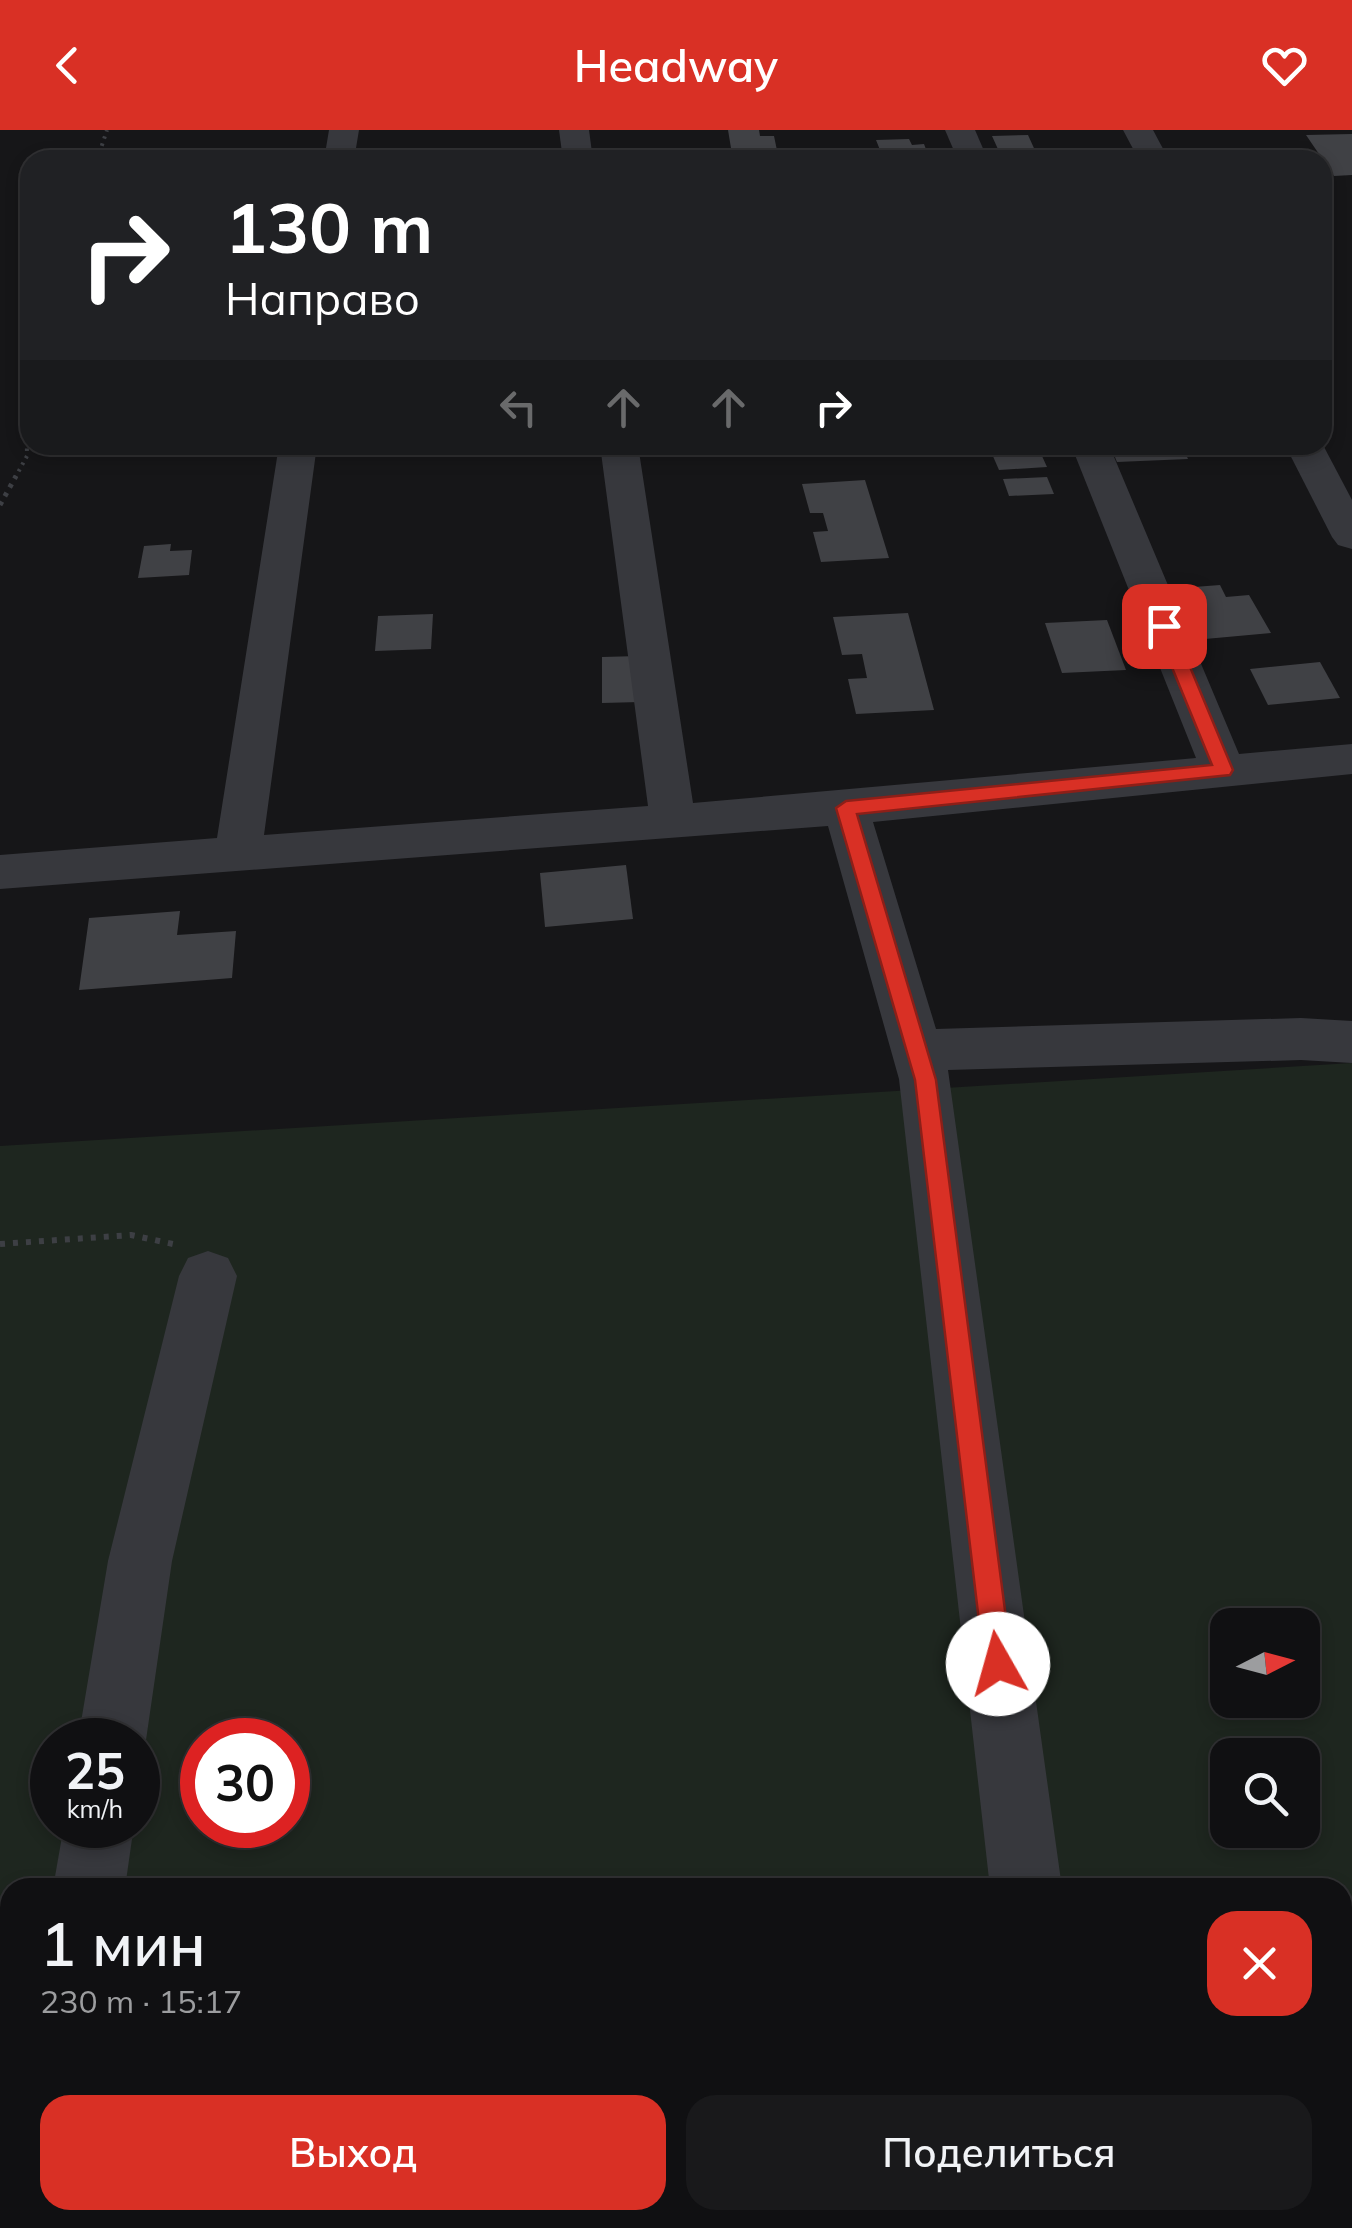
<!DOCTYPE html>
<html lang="ru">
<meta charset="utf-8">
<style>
body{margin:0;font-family:Mulish,sans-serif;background:#19191b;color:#f1f3f6;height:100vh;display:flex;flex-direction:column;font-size:38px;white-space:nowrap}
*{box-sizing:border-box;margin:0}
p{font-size:32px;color:#9c9d9f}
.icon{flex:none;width:55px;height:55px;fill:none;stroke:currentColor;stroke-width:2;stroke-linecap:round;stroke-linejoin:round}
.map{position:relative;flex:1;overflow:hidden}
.panel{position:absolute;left:0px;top:1748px;width:1352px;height:352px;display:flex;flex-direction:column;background:#101012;border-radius:30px 30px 0 0;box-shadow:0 5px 15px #0003,0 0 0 2px #303032}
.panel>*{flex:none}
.banner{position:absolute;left:20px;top:20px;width:1312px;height:305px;border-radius:30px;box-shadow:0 5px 15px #0003,0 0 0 2px #303032;background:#202124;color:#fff;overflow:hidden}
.needle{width:65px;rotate:84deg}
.buttons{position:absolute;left:1210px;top:1478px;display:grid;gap:20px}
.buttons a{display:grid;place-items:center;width:110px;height:110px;border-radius:20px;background:#101012;box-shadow:0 5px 15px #0003,0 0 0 2px #303032;font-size:50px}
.speed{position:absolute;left:30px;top:1588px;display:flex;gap:20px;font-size:50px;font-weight:700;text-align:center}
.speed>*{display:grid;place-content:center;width:130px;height:130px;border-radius:50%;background:#101012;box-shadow:0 5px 15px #0003,0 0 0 2px #303032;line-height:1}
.speed small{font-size:25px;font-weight:400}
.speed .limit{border:15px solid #d22;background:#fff;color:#111}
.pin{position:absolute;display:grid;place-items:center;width:85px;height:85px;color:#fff;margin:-42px;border-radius:20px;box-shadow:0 5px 15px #0006}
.me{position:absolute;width:110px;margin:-55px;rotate:353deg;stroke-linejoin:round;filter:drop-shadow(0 0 8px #0008)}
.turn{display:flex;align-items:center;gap:35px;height:210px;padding:0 40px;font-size:45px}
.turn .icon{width:130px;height:130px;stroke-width:2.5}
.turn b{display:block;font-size:70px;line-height:85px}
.lanes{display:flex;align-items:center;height:95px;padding:0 40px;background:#0003;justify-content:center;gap:50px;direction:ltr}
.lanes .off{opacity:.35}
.round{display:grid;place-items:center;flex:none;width:105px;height:105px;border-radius:30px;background:#19191b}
.summary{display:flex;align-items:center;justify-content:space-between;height:170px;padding:0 40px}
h1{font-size:60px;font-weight:600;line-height:75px}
.action{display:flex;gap:20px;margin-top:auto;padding:20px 40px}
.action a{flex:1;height:115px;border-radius:30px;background:#d93025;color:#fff;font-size:40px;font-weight:600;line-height:115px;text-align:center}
.action a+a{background:#19191b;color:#f1f3f6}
header{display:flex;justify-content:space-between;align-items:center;height:130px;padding:0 40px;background:#d93025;color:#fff;font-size:45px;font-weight:600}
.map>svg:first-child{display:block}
</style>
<header><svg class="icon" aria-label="back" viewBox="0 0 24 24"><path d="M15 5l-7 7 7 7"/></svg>Headway<svg class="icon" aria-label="heart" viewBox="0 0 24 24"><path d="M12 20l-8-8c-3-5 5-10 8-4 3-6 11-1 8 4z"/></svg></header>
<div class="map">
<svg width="1352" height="2098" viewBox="0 0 1352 2098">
<rect width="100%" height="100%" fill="#161618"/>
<path fill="#1e261f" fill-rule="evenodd" d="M1352,933V2098H0V1016ZM1228,1495H1302V1570H1228ZM52,1610H138V1695H52ZM202,1610H288V1695H202ZM1228,1625H1302V1700H1228ZM10,1758H1342V2090H10Z"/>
<g fill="#404145">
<polygon points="728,0 759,0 760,6 774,6 779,30 733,30"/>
<polygon points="1352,4 1352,45 1334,46 1306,5"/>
<polygon points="1028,5 1038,27 1002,28 992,6"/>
<polygon points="909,9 912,15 924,14 930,30 884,30 876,10"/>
<polygon points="973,315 1037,315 1047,337 999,340 992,324 977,325"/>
<polygon points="1110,315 1182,315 1188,329 1117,332"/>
<polygon points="1047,347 1054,364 1009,366 1003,349"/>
<polygon points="865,350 889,428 821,432 813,402 828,401 823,383 810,383 802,354"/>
<polygon points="171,414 170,421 192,420 189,445 138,448 144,416"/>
<polygon points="1220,455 1226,467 1249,465 1271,503 1194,510 1174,470 1186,469 1181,458"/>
<polygon points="908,483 934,580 856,584 848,549 867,548 862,524 842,525 833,487"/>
<polygon points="433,484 431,519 375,521 378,486"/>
<polygon points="1107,490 1126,540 1062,543 1045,493"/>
<polygon points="639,526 640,572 602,573 602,527"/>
<polygon points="1320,532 1340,568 1268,575 1250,539"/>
<polygon points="626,735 633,789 545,797 540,743"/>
<polygon points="180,781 177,805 236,801 232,848 79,860 89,788"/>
</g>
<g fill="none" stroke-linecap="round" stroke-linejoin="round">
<g stroke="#3d3f44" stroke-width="4" stroke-dasharray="2.5 5" stroke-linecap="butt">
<polyline points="97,30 107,0"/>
<polyline points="15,348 27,326 26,255 30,243"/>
</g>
<polyline stroke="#3d3f44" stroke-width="5" stroke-dasharray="4 6" stroke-linecap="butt" points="0,375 16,346"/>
<polyline stroke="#3d3f44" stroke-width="6" stroke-dasharray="5 8" stroke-linecap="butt" points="0,1114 131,1105 173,1114"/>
<g fill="#37383d" fill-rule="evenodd">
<polygon points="329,0 359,0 354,30 324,30"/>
<polygon points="559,0 589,0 593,30 563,30"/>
<polygon points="945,0 975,0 988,30 958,30"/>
<polygon points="1123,0 1153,0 1169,30 1139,30"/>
<polygon points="279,315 317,315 264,705 648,676 600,315 638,315 693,673 1196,628 1071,315 1109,315 1239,624 1352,614 1352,644 873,692 936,899 1301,888 1352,891 1352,933 1301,930 948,940 1062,1758 990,1758 899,949 828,696 0,759 0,725 217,708"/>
<polygon points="1285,315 1323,315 1352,370 1352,419 1338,415 1332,407"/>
<polygon points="208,1121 228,1128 237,1146 172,1431 146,1610 138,1631 138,1610 78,1610 108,1431 179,1146 188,1128"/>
<polygon points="64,1695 134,1695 125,1758 53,1758"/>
<polygon points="10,2061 10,2090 76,2090 75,2098 0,2098 0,2080"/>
<polygon points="1028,2090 1108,2090 1109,2098 1029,2098"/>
</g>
</g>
<polygon fill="#d93025" stroke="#8d1f18" stroke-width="2.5" points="1164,490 1173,496 1233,640 1230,645 857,684 936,950 1012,1534 1008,1544 998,1548 988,1544 984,1534 915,950 836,678 846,671 1212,635 1155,496"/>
</svg>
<div class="buttons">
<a><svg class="needle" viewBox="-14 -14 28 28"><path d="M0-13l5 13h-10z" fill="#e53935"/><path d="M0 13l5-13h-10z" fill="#9c9d9f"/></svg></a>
<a><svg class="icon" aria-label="search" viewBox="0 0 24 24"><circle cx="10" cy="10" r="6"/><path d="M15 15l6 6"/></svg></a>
</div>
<div class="speed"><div>25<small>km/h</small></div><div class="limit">30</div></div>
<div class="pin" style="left:1164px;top:496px;background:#d93025"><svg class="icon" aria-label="arrive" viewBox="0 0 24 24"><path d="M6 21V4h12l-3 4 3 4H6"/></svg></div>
<svg class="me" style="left:998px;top:1534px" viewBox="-20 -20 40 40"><circle r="19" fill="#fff"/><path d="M0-13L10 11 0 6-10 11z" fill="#d93025"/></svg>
<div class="banner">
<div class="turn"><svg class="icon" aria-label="right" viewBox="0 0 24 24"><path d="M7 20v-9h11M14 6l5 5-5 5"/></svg><div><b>130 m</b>Направо</div></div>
<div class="lanes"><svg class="icon off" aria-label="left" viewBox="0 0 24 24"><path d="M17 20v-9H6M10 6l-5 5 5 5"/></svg><svg class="icon off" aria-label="ahead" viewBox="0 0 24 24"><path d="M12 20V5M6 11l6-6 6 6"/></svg><svg class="icon off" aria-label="ahead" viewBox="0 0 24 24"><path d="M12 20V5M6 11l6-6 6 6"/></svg><svg class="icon" aria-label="right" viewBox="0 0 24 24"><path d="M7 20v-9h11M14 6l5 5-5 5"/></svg></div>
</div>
<section class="panel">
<div class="summary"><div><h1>1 мин</h1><p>230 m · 15:17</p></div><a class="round" style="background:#d93025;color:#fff"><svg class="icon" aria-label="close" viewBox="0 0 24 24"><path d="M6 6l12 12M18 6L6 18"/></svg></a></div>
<div class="action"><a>Выход</a><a>Поделиться</a></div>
</section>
</div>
